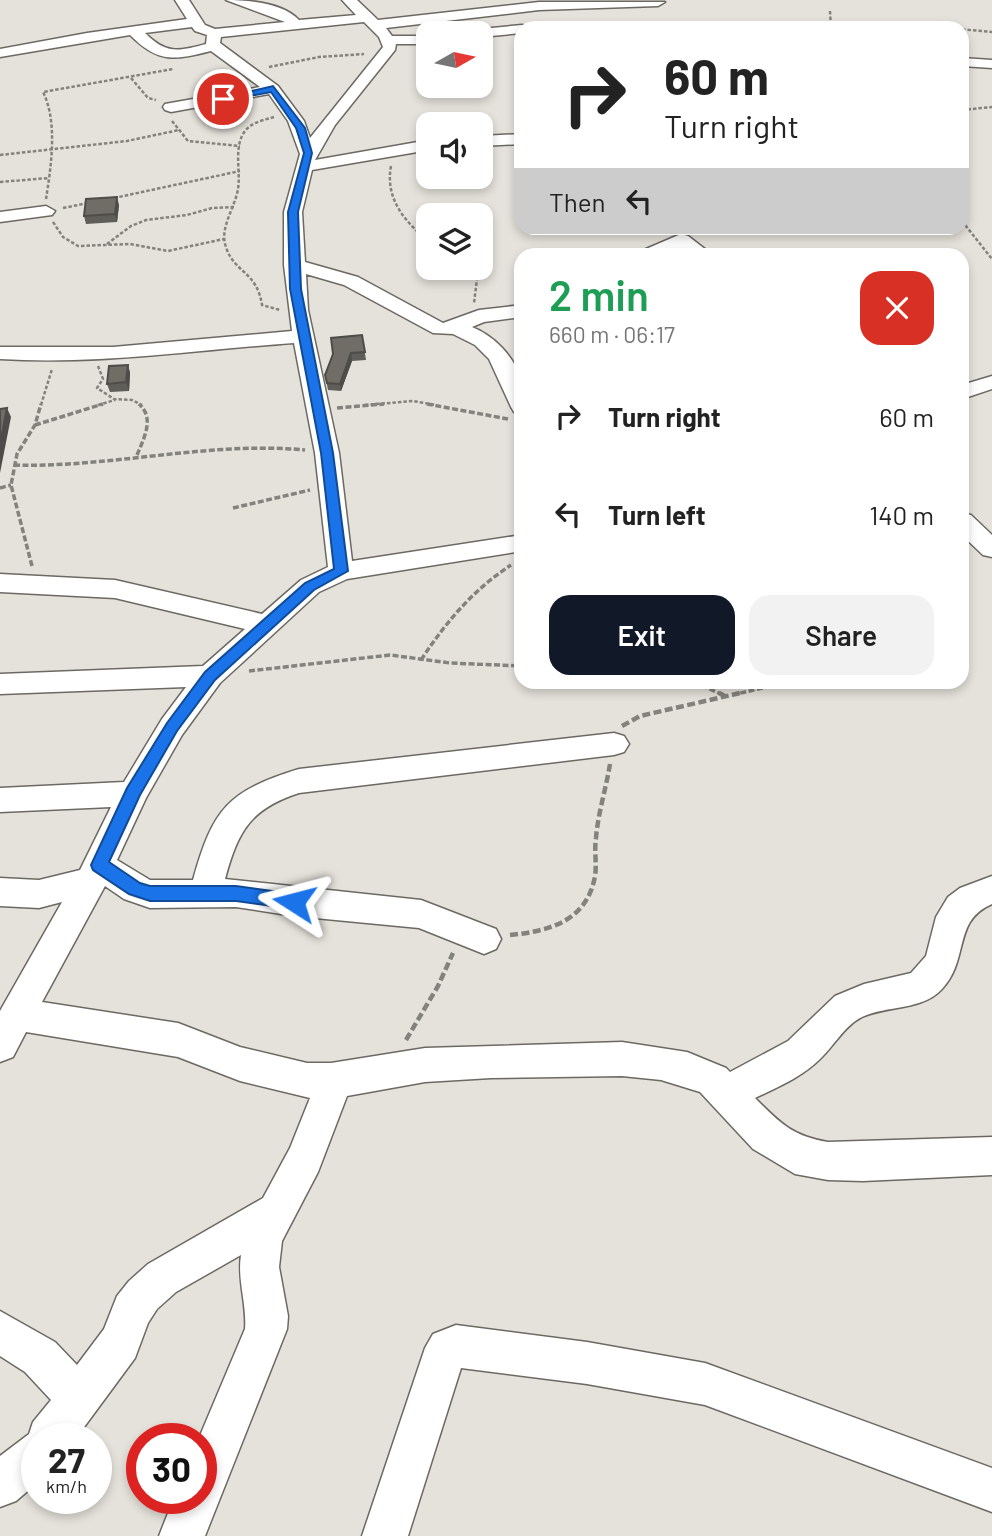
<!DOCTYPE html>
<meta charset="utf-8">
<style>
body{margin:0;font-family:Barlow,sans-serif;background:#f2f2f2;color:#222;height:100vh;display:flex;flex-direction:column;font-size:26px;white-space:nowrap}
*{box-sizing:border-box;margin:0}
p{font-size:23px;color:#767676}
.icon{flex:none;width:38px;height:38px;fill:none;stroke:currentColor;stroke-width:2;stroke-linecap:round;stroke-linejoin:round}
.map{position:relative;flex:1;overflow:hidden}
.details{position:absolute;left:514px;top:248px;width:455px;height:441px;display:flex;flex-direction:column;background:#fff;border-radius:21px;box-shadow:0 4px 10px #0003}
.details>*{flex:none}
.top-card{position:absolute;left:514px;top:21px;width:455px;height:214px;border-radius:21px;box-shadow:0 4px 10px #0003;background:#fff;color:#222;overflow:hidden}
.needle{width:46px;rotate:81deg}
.controls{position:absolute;left:416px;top:21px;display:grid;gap:14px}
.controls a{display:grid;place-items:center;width:77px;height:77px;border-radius:14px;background:#fff;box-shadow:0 4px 10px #0003;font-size:35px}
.speed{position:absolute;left:21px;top:1423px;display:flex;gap:14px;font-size:35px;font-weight:700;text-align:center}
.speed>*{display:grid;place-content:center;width:91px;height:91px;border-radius:50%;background:#fff;box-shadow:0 4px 10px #0003;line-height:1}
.speed small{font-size:18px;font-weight:400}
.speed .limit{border:10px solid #d22;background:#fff;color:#111}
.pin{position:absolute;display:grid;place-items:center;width:60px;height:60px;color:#fff;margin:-30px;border:4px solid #fff;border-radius:50%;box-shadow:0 2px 7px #0007}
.me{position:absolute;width:77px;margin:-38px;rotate:279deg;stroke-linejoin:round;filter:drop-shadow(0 0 5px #0008)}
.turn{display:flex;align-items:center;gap:24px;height:147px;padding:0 35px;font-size:32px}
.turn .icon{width:91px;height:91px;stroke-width:2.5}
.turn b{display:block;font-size:49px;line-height:60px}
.then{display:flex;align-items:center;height:66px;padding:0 35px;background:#0003;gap:14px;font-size:26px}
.round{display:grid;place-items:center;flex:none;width:74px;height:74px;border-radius:21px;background:#f2f2f2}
.summary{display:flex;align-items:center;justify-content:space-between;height:119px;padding:0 35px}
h1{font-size:42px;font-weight:600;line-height:52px;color:#1e9e55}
.button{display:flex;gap:14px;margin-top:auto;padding:14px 35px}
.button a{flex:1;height:80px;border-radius:21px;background:#111827;color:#fff;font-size:28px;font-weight:600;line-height:80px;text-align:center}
.button a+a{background:#f2f2f2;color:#222}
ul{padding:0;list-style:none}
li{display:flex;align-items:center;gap:21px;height:98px;padding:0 35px}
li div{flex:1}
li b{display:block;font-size:26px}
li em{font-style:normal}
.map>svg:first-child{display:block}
</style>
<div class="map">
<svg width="992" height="1536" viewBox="0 0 992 1536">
<rect width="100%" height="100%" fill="#e5e2db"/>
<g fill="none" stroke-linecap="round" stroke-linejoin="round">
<g stroke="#6c6963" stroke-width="3">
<g id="minor">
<path d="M175,0H189L205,25L215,29L285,22L226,0C248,0 283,3 299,20L356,15L342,0H357L378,20L539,2H665L658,6L539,10L386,28L392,36H429V44H396L395,50L335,125L315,160L429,140V150L312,170L302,212L305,262L358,277L443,323L479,310L522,305V317L484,322L472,327C494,336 514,356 521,380C524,390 522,403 522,414L514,412L511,407L489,359L475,345L453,334L433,333L344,285L306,274L308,310L339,453L352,561L522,535V551L347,579L319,592L220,683L182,735L146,798L117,860L150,880H193C213,808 228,791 299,769L614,733L624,736L629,744L624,752L614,755L299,793C250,809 238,831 225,879L421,900L496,929L501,939L496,949L484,954L419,928L294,916L236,907L150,908L124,899L105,886L42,1002L178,1023L240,1047L307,1063H331L425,1048L622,1042L687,1052L726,1068L730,1072L788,1041L835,996L864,984L911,973L926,956L936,917L948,897L960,888L992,876V904C952,921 970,959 942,989C922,1011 887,1005 862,1017C844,1026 834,1046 820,1059C802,1077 778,1087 755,1098C780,1123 792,1136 828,1142L992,1137V1175L863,1181L828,1180L795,1174L753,1149L700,1092L661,1080L622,1076L491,1078L425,1082L347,1096L318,1172L282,1241L279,1267L288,1316L287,1329L205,1536H159L174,1498H201L199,1438L245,1329C247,1304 237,1280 241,1255L176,1292L157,1309L148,1323L135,1358L76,1438H37V1483L16,1501L0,1507V1456L29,1434L33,1422L51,1400L25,1372L0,1356V1311L55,1342L77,1365L104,1329L117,1296L129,1281L148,1264L263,1198L290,1148L310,1098L240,1081L178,1057L26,1032L13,1057L0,1062V1011L62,902L39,908L0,906V878L39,880L80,870L111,807L0,812V788L124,782L162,719L186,687L0,694V674L203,666L245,629L115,598L0,592V574L115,580L262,614L301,580L328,567L315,453L294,343C196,350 99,365 0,359V347H113L292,331L284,265V212L300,154L288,121L269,94L171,112L165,110L163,107L165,104L260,87L211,51C175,60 159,64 130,35L0,57V49L87,33L187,19ZM364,22L379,37L383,47L310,138L304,121L278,86L220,43L221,37ZM192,27L195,31L207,35L206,44C179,51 167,55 145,33Z"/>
<polygon points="534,24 605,24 612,28 522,28 522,33 481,37 481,33 474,33 481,29 522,25 528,27"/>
<polygon points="962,58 992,60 992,68 962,66"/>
<polygon points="522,134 522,144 481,146 481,136"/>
<polygon points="46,206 55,211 52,215 0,222 0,212"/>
<polygon points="681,234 688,236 714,256 692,256 680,248 663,256 637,256 639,252"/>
<polygon points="992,376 992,389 962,399 962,385"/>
<polygon points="962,513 971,515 992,535 992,557 983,555 962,535"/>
<polygon points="456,1325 587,1342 705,1363 992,1468 992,1512 705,1405 587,1384 461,1368 408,1536 362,1536 425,1348 433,1334"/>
</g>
</g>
<g stroke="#84827d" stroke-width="2.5" stroke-dasharray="3.5 2" stroke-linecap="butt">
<polyline points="830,11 831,28"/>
<polyline points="881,28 891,23 992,32"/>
<polyline points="269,67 319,57 364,54"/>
<polyline points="131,78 148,98 156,100"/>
<polyline points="962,110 992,107"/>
<path d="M274,117C264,120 252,122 245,131C233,147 241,171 238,189C235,208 219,228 226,247C234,273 257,271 262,305L280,310"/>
<polyline points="172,121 188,141 240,146"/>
<polyline points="0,155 127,141 179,130"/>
<path d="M391,166C385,198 404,222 429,241"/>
<polyline points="0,182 49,178"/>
<polyline points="114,198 240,171"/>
<path d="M46,199C51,167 58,122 43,92L173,69"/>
<polyline points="63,208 88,203"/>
<polyline points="962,221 992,259"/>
<polyline points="53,222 63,237 78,246 130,244 168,251 224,239"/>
<polyline points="107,244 131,226 146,220 187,215 212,208 234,207"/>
<polyline points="470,268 477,279 474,303"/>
<polyline points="98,366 103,379 97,388 114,399 132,400 142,405"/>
<polyline points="41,405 52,369"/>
<polyline points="98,405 115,400"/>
<polyline points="365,405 413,401 436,405"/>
</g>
<g stroke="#84827d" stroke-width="3.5" stroke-dasharray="6 2.5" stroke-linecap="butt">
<polyline points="427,404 508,419"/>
<polyline points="337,408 384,404"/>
<polyline points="35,425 103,404"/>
<path d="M137,455C144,438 155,418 139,404"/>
<path d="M14,465C111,468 207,441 305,450"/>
<polyline points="0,488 11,485"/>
<polyline points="233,508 310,490"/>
<polyline points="32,566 11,485 17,454 35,425 41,404"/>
<path d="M421,660C446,622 473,590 511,565"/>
<polyline points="249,671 390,655 450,663 522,666"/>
<polyline points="694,682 723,695"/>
<polyline points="732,695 789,682"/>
</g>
<g stroke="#84827d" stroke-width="4.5" stroke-dasharray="8 3.5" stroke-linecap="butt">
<polyline points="719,693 725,696"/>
<polyline points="622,726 640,716 740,693"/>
<path d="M510,935C550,931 587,921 595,876C597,864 594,851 596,838C598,813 606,789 610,764"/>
<polyline points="406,1040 438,986 453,953"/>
</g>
<use href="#minor" fill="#fff" fill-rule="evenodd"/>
</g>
<g fill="#605e59">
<polygon points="119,205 117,222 86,224 84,216"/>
<polygon points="362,335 366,360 352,361 341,391 328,390 325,375"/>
<polygon points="128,365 130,373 129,391 110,392 107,384"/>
</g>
<g fill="#4e4c48">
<polygon points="117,197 119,205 117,222 115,214"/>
<polygon points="351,353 352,361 341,391 340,384"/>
<polygon points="128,365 130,373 129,391 126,382"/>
<polygon points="7,408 11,417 0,473 0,445"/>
</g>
<g fill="#706d67" stroke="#4e4c48" stroke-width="2">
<polygon points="117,197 115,214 84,216 86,199"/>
<polygon points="362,335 365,352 351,353 340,384 327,383 325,375 333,354 331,338"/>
<polygon points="128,365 126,382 107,384 109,366"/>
<polygon points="7,408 0,445 0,409"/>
</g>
<polygon fill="#1a73e8" stroke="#114b97" stroke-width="2" points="273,86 305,128 312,153 298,212 301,289 333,453 348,571 314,590 215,680 177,731 140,795 109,862 140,883 150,886 236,886 294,894 300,897 302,902 300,907 294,909 236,901 150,901 129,894 93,870 91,865 127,788 167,723 205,672 305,583 334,569 321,453 290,289 288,212 304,153 296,128 271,92 223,101 219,99"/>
</svg>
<div class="controls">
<a><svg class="needle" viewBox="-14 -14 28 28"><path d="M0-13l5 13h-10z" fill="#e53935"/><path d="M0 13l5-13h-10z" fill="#767676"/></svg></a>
<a><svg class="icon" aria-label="sound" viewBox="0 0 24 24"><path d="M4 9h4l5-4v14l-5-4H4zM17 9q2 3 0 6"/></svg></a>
<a><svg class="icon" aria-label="layers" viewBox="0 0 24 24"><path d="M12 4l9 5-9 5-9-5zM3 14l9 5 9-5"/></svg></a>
</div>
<div class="speed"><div>27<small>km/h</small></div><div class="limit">30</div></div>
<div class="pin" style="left:223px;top:99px;background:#d93025"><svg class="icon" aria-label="arrive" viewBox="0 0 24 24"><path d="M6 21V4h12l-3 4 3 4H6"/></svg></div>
<svg class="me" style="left:294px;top:902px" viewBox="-20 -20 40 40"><path d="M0-17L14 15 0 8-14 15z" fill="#1a73e8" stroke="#fff" stroke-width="4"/></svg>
<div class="top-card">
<div class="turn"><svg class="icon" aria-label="right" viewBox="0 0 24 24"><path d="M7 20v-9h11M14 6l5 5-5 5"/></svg><div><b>60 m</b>Turn right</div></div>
<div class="then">Then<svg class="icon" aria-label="left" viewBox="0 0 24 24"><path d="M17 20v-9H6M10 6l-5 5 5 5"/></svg></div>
</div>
<section class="details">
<div class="summary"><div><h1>2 min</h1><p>660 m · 06:17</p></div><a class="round" style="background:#d93025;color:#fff"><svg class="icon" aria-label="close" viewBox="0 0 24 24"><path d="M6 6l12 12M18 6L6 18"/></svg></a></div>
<ul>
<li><svg class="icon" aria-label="right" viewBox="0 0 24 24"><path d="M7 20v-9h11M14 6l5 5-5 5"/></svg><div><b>Turn right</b></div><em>60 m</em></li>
<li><svg class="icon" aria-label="left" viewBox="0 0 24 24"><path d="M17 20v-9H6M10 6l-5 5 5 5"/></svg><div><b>Turn left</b></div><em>140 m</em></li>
</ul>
<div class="button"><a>Exit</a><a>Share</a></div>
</section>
</div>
